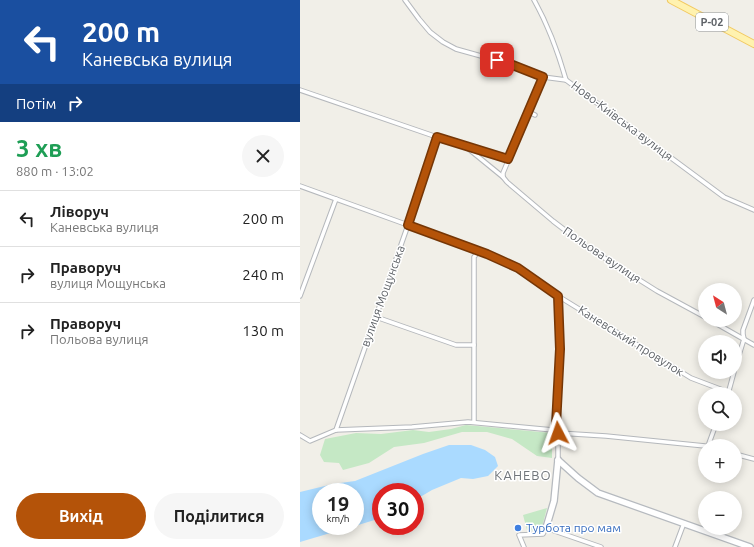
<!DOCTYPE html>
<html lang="uk">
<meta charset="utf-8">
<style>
body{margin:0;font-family:Ubuntu,sans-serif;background:#f6f6f6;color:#222;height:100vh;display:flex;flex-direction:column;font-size:15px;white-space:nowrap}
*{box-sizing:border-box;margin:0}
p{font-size:13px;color:#767676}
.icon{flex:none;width:22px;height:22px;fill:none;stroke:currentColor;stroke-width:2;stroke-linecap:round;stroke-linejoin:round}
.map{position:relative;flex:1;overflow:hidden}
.sheet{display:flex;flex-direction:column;background:#fff;width:300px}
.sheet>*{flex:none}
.hud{background:#1a4fa0;color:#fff;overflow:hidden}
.needle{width:26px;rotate:324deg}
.fabs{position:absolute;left:398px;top:283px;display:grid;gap:8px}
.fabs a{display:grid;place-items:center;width:44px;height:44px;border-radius:50%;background:#fff;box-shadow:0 2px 10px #0003;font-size:20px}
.speed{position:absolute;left:12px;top:483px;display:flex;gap:8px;font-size:20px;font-weight:700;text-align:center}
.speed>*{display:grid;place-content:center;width:52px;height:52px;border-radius:50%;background:#fff;box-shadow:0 2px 10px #0003;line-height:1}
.speed small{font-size:10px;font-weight:400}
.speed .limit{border:6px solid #d22;background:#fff;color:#111}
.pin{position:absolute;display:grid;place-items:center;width:34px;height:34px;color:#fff;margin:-17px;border-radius:8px;box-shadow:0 2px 6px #0006}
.me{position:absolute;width:44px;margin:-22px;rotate:356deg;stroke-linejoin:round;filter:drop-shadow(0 0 3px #0008)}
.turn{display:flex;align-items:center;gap:14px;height:84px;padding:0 16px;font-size:18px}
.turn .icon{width:52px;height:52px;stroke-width:2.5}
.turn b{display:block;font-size:28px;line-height:34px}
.then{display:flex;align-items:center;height:38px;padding:0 16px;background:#0003;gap:8px;font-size:15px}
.round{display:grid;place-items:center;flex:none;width:42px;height:42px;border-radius:21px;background:#f6f6f6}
.overview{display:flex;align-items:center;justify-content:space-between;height:68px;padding:0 16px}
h1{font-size:24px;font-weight:700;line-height:30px;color:#1e9e55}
.primary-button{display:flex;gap:8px;margin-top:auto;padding:8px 16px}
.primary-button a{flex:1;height:46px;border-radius:24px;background:#b45309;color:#fff;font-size:16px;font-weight:700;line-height:46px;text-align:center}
.primary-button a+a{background:#f6f6f6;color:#222}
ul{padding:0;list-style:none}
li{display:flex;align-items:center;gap:12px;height:56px;padding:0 16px;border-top:1px solid #e0e0e0}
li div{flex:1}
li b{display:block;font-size:15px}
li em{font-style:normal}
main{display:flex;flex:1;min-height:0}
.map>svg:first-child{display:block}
</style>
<main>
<section class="sheet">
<div class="hud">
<div class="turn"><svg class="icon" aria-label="left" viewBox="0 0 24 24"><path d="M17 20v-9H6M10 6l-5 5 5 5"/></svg><div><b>200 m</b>Каневська вулиця</div></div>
<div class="then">Потім<svg class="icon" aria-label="right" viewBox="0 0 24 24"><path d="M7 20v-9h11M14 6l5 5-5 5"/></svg></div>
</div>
<div class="overview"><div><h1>3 хв</h1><p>880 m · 13:02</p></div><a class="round"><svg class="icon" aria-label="close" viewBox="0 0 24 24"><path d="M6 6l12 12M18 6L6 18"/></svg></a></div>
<ul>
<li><svg class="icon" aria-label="left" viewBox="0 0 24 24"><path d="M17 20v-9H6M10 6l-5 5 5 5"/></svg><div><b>Ліворуч</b><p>Каневська вулиця</p></div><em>200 m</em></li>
<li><svg class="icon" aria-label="right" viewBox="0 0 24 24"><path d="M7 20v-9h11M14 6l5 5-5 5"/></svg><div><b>Праворуч</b><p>вулиця Мощунська</p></div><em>240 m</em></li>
<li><svg class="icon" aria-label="right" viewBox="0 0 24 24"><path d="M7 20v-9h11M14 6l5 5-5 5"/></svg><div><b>Праворуч</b><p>Польова вулиця</p></div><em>130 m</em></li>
</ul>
<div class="primary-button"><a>Вихід</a><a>Поділитися</a></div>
</section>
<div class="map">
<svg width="454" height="547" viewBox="0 0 454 547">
<rect width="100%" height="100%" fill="#f1efe8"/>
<g fill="#c5e8c5">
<polygon points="166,425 252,433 252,458 237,456 212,439 187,432 162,432 124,443 94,447 69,463 43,470 39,463 24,462 20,455 25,439 56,433 81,434 113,430 129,432 151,429"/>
<polygon points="247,508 241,531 227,530 223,515"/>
</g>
<polygon fill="#aadaff" points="149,445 171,445 185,450 195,457 198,466 188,476 173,479 161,478 132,490 115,500 115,492 81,492 81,518 55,526 55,492 21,492 21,526 54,526 0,542 0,492 33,484 55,481 123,454"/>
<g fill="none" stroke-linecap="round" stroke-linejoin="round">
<g stroke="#b5b8bc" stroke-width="5.5">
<g id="street">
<polyline points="105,0 119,19 130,32 143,42 156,49 210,64 243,77 266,80 424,197 454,210"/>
<path d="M234,0C248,25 258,52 266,80"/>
<polyline points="243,77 203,173 203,177 207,182 253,221 287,247 357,291 405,317"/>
<polyline points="0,90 137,137 209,159"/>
<polyline points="229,112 235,115"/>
<polyline points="165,146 203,177"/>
<polyline points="0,186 108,225 187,254 218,268 258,296 260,349 256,425 258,433 258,460"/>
<polyline points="0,296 36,199"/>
<polyline points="258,296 391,378 428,392"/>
<polyline points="76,317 156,345 174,345 174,257 179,251"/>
<polyline points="410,320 454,345"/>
<polyline points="435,368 444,339 443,334 443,330 454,300"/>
<polyline points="428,394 434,372"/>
<polyline points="174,422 174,345"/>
<polyline points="36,430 108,225 137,137"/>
<polyline points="0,435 10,441 36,430 112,427 168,422 253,430 258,433 306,436 405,446"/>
<polyline points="408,446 416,424"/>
<polyline points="435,454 454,459"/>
<polyline points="224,547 219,535 243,534 246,528 301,547"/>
<polyline points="375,547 384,523"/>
</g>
</g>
<g stroke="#b6babf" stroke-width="8">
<g id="secondary">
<polyline points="258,460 278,478 298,493 450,547"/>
<polyline points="246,528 254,501 258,460"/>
</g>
</g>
<g stroke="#f2c960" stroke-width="8">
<polyline id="primary" points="371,0 454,44"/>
</g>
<use href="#street" stroke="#fff" stroke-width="3.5"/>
<use href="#secondary" stroke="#fff" stroke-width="5.5"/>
<use href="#primary" stroke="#fff2af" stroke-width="6"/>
</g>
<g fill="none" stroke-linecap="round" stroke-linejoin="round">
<g stroke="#753606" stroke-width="10">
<polyline id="route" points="197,60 210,64 243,77 208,159 137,137 108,225 187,254 218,268 258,296 260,349 256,425 258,433"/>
</g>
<use href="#route" stroke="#b45309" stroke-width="7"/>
</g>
<circle fill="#3f7fe0" stroke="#fff" stroke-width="1.5" cx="218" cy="528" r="4"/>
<g text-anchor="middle" stroke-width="3" stroke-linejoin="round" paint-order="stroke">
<rect fill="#fff" stroke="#8f9295" stroke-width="1" x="396" y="13" width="32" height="18" rx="3"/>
<g font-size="11" font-weight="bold" fill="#5f6368">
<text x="412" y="26">Р-02</text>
</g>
<g font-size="12" fill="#5f6368" stroke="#fff">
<text transform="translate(322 121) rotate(37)" y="4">Ново-Київська вулиця</text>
<text transform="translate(302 255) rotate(34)" y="4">Польова вулиця</text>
<text transform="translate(83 296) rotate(-70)" y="4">вулиця Мощунська</text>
<text transform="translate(331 341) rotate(32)" y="4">Каневський провулок</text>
</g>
<g font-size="12" fill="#366cbe" stroke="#fff" text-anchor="start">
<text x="226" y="532">Турбота про мам</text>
</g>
<g font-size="13" letter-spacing="1" fill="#70757a" stroke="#fff">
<text x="223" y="480">КАНЕВО</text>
</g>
</g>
</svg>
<div class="fabs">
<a><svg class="needle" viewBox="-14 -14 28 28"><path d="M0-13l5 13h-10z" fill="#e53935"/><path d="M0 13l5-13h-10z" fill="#767676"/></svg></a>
<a><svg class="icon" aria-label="sound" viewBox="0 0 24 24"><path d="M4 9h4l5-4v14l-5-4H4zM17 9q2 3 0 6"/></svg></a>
<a><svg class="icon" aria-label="search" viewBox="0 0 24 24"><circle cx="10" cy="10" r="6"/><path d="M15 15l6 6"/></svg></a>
<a>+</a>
<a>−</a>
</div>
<div class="speed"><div>19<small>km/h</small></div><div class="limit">30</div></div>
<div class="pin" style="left:197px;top:60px;background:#d93025"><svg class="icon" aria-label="arrive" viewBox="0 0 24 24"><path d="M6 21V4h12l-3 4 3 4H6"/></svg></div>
<svg class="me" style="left:258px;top:433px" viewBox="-20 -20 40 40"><path d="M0-17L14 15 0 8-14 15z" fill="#b45309" stroke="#fff" stroke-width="4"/></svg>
</div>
</main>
